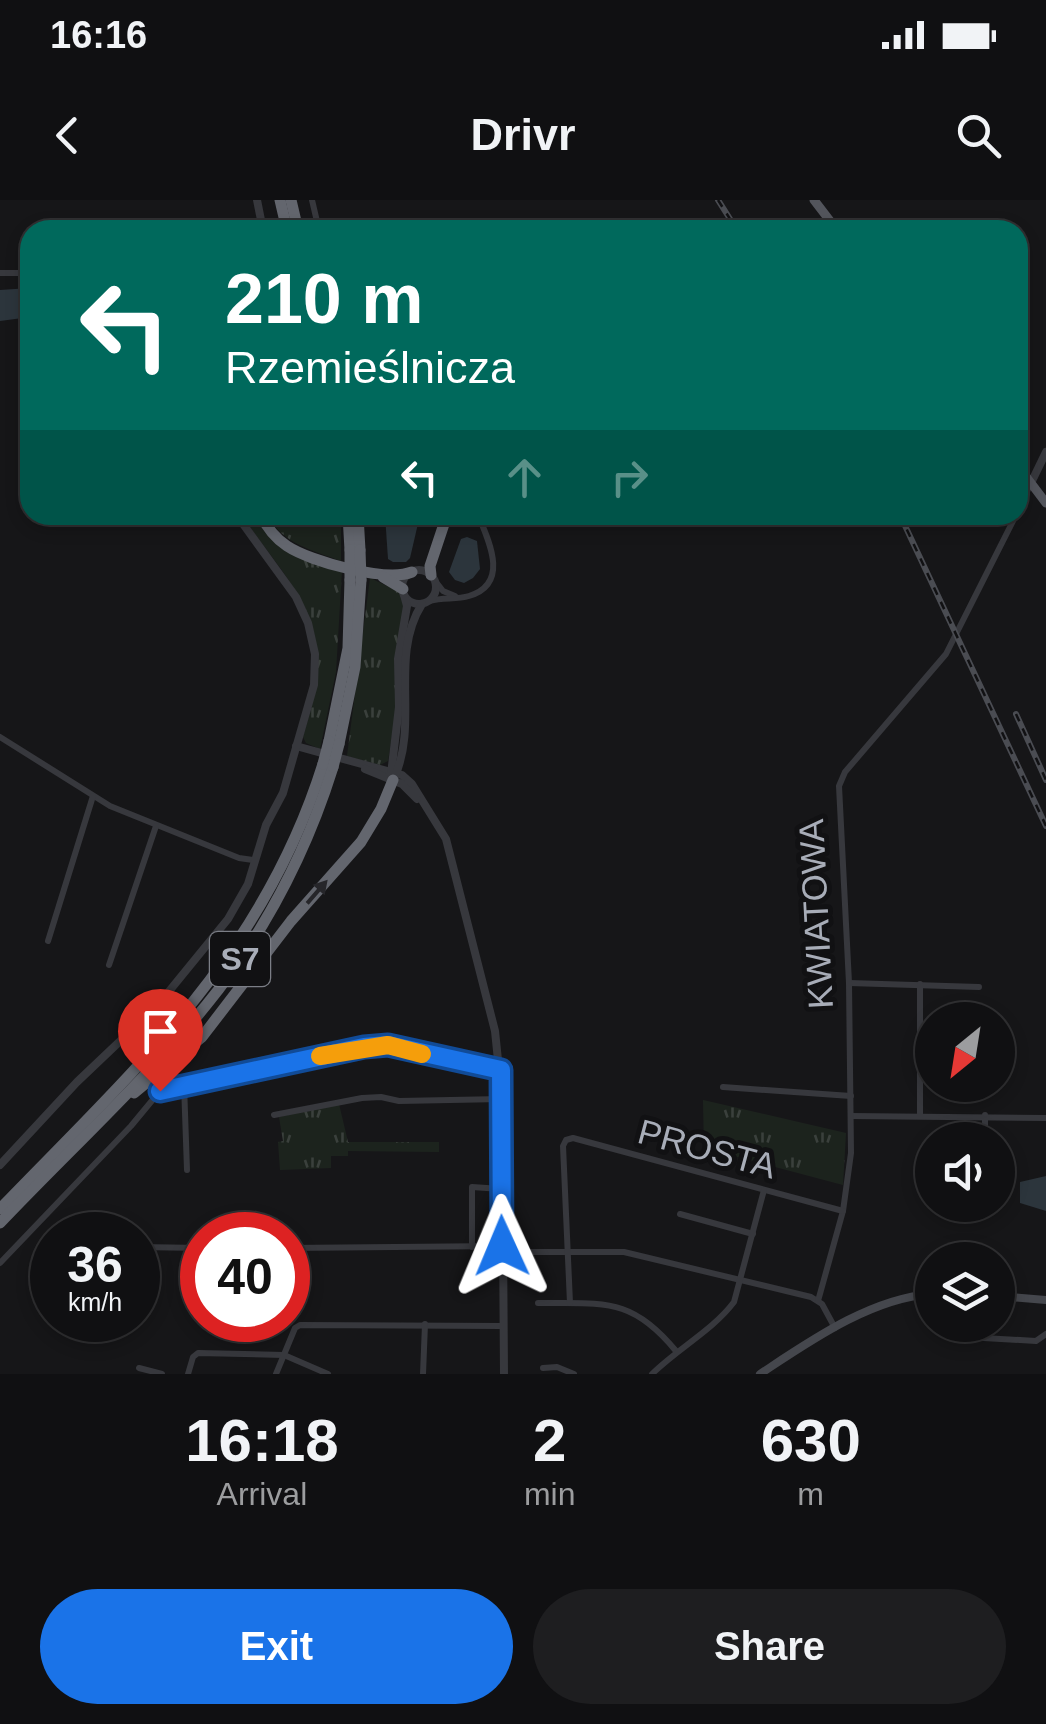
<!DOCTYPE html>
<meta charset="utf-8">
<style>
body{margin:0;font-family:Arial,sans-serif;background:#1e1e20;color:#f1f3f6;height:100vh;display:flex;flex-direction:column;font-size:38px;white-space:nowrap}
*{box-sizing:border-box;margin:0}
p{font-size:32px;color:#9c9d9f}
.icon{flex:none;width:55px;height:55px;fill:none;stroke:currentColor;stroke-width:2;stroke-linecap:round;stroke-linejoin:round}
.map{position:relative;height:1174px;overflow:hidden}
.details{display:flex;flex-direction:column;background:#101012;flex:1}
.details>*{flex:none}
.guide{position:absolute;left:20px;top:20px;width:1008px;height:305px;border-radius:30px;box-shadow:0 5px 15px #0003,0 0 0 2px #303032;background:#00695c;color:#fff;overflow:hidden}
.needle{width:65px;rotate:210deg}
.tools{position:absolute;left:915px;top:802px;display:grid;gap:20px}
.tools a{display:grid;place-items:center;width:100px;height:100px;border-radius:50%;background:#101012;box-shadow:0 5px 15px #0003,0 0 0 2px #303032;font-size:50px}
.speed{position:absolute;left:30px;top:1012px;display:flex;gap:20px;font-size:50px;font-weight:700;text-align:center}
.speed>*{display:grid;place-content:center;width:130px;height:130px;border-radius:50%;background:#101012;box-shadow:0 5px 15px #0003,0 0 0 2px #303032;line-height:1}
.speed small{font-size:25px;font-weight:400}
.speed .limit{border:15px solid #d22;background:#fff;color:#111}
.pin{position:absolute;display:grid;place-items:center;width:85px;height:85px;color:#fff;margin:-102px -42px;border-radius:50% 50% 50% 0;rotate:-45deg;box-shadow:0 0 10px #0007}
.pin .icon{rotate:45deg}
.me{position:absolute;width:110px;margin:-55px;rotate:359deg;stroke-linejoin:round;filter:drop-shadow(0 0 8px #0008)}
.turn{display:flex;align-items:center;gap:35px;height:210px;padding:0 40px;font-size:45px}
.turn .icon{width:130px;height:130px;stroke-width:2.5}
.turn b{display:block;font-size:70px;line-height:85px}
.lanes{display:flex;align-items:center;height:95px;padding:0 40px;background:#0003;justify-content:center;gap:50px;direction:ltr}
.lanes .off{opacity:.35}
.eta{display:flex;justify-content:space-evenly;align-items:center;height:170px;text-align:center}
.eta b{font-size:60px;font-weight:800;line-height:70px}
.cta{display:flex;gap:20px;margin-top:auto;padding:20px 40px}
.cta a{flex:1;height:115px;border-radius:60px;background:#1a73e8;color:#fff;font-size:40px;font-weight:800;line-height:115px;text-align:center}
.cta a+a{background:#1e1e20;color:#f1f3f6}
.status{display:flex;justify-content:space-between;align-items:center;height:70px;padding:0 50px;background:#101012;direction:ltr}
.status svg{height:28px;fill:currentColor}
header{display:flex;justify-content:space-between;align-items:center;height:130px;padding:0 40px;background:#101012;font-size:45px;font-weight:800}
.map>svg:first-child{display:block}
</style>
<div class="status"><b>16:16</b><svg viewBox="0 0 49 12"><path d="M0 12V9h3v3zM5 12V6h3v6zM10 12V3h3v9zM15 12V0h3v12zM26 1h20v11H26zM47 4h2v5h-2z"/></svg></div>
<header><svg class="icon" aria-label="back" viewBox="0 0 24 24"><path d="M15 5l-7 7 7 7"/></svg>Drivr<svg class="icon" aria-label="search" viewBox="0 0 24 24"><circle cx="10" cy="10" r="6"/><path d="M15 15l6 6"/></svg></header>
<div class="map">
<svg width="1046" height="1174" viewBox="0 0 1046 1174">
<defs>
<pattern id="grass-tufts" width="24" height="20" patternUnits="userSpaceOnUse" patternTransform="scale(2.5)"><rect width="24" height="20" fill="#1c231d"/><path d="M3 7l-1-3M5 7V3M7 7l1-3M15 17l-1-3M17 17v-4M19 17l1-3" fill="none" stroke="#3a403c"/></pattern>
</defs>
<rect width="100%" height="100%" fill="#161618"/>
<g fill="url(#grass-tufts)">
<path d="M245,315H254C276,355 302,359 342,370L336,472L320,549L306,543L303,537C337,429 308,407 247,323Z"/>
<path d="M267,315H341V361C312,350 283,344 267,315Z"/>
<polygon points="370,378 398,391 404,405 396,509 388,561 380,565 347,556"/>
<polygon points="703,900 846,933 843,985 704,948"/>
<polygon points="339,904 348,942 439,942 439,952 348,951 348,956 331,956 331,968 280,970 278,942 283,941 279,917"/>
</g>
<g fill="#2c353c">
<polygon points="30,88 30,117 0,121 0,90"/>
<polygon points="385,315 420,315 410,358 406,362 393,362 388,359"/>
<polygon points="467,337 477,341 480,369 473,378 464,383 455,380 449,372 461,339"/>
<polygon points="1046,976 1046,1011 1020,1003 1020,982"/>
</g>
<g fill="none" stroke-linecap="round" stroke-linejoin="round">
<g stroke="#37383d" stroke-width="6">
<polyline points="312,0 319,30"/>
<polyline points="0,73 30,73"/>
<polyline points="1018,311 1031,283"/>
<polyline points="436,382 443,391 455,396"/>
<path d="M430,401C443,397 456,400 469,396C510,384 489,341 478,315"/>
<polyline points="0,537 110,606 239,658 253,660"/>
<polyline points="48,741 93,596"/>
<polyline points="109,765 156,626"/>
<polyline points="849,783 979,787"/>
<polyline points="184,884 187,970"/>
<polyline points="723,887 851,896"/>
<polyline points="274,915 362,898 381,897 399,901 502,899"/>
<polyline points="920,915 920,784"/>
<polyline points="851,916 1046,918"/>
<polyline points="985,940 985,915"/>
<polyline points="680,1014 753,1034"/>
<polyline points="138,1047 202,1048"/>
<polyline points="472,1047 472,987 501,989"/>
<polyline points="288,1048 501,1046"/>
<polyline points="502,1052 624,1052 811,1097 822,1104 835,1128"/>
<polyline points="0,1063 131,926 155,897 170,887 364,847 389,845 500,870"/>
<polyline points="923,1095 932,1115"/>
<polyline points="818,1101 843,1011 851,953 849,783 839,586 845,572 946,454 1016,315"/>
<path d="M538,1103C603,1104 631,1096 676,1151"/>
<polyline points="570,1103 563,946 566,940 573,938 843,1011"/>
<polyline points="939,1125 949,1136 1036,1141 1046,1134"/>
<polyline points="139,1168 162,1174"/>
<polyline points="543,1168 557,1167 574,1174"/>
<polyline points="188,1174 193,1157 198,1153 284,1155 328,1174"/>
<polyline points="276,1174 295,1128 300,1125 502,1126"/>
<polyline points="423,1174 425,1124"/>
<path d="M652,1174C677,1149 713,1130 734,1102L764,990"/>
</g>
<g stroke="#37383d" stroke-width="8">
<polyline points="257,0 263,30"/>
<polyline points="1031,283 1046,252"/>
<circle cx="419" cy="387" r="17"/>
<polyline points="296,546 402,575 412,584 446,639 495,831 502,899 504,1174"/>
<polyline points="365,569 402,584 417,599"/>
<polyline points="391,574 399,507 398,459 407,406 404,395"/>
<path d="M395,576C419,521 389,456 422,404"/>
<polyline points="0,965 77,882 157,806 228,719 248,684 266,625 283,593 314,485 315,454 308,423 296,397 243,324 239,315"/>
</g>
<g stroke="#45474d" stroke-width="8">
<polyline points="998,1096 1046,1100"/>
<path d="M760,1174C810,1141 871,1098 932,1094"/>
</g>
<g stroke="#53555c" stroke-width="9">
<polyline points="814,0 837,30"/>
<polyline points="1018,266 1046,303"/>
</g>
<g stroke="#63666e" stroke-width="11">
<polyline points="280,0 287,30"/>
<polyline points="291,0 298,30"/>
<path d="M261,315C267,328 275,338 287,346C311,362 386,382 412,372"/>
<polyline points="348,315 350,350"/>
<polyline points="358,315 360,350"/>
<polyline points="431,375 430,366 447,315"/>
<polyline points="383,377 403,389"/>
<polyline points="329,541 348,448 350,380"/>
<polyline points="339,544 355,467 361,380"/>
<polyline points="134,893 202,837 291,721 361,642 381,609 393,580"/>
<path d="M0,1009C135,869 263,756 323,564"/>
<path d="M0,1023C73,946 154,873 219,789C270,722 308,647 333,567"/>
</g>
<g stroke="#4a4c52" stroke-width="6">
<g id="rail">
<polyline points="718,0 737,30"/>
<polyline points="900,315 1046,626"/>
<polyline points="1016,514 1046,580"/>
</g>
</g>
<use href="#rail" stroke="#111113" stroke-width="2.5" stroke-dasharray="8" stroke-linecap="butt"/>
<g stroke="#63666e" stroke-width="11">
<polyline points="350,350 350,380"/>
<polyline points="360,350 361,380"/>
<polyline points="323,564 329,541"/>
<polyline points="333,567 339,544"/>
</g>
</g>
<defs><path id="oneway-solid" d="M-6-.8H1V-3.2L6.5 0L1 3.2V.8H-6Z" transform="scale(2.5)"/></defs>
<use fill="#26262a" href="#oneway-solid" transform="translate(317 692) rotate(-49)"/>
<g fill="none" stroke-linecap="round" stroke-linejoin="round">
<g stroke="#114b97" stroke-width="25">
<polyline id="route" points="160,891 364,847 388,845 501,870 502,1046"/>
</g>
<use href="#route" stroke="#1a73e8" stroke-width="18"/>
<polyline stroke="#f59e0b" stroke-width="18" points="320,856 388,845 422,854"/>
</g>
<g text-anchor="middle" stroke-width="10" stroke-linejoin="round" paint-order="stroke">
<rect fill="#111113" stroke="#7b7e86" stroke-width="2.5" x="210" y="732" width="60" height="54" rx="8"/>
<g font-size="32" font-weight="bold" fill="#a8adb8">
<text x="240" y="770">S7</text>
</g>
<g font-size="35" fill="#a8adb8" stroke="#111113">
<text transform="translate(816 714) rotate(-93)" y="12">KWIATOWA</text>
<text transform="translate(707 949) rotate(15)" y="12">PROSTA</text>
</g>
</g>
</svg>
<div class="tools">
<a><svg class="needle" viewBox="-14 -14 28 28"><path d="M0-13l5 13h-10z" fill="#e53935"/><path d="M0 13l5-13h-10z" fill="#9c9d9f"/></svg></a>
<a><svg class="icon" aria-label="sound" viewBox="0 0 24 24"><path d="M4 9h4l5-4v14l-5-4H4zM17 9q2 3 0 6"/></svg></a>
<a><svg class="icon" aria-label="layers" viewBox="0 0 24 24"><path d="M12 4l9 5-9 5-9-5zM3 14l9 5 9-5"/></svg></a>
</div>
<div class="speed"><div>36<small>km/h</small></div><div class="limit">40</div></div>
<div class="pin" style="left:160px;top:891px;background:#d93025"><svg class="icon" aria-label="arrive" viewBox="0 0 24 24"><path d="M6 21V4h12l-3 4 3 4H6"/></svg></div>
<svg class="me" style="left:502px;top:1046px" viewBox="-20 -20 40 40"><path d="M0-17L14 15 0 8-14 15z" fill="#1a73e8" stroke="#fff" stroke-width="4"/></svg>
<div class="guide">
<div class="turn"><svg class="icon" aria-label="left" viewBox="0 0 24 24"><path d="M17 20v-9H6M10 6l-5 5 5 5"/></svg><div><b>210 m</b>Rzemieślnicza</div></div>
<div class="lanes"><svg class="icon" aria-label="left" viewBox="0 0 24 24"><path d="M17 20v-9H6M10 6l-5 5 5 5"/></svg><svg class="icon off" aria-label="ahead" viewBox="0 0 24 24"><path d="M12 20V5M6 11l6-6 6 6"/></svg><svg class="icon off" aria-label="right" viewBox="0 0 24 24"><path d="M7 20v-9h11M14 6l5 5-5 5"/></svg></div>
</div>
</div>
<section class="details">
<div class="eta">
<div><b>16:18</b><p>Arrival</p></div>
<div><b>2</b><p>min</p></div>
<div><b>630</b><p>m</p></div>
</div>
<div class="cta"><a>Exit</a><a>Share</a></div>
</section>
